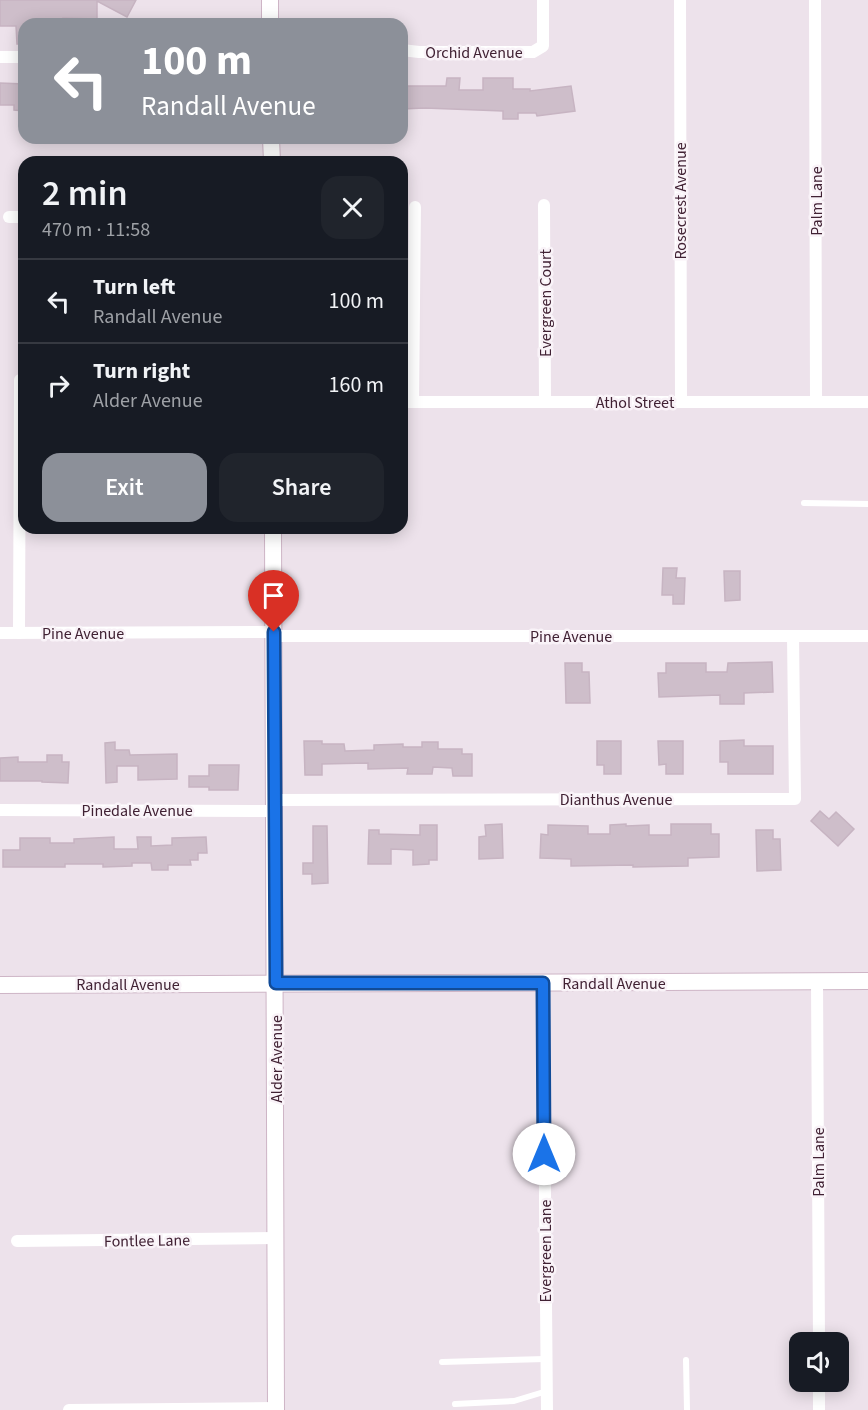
<!DOCTYPE html>
<meta charset="utf-8">
<style>
body{margin:0;font-family:"Source Sans 3",sans-serif;background:#20242c;color:#f1f3f6;height:100vh;display:flex;flex-direction:column;font-size:22px;white-space:nowrap}
*{box-sizing:border-box;margin:0}
p{font-size:20px;color:#9ea1a6}
.icon{flex:none;width:33px;height:33px;fill:none;stroke:currentColor;stroke-width:2;stroke-linecap:round;stroke-linejoin:round}
.map{position:relative;flex:1;overflow:hidden}
.side{position:absolute;left:18px;top:156px;width:390px;height:378px;display:flex;flex-direction:column;background:#171b24;border-radius:18px;box-shadow:0 3px 15px #0003}
.side>*{flex:none}
.guide{position:absolute;left:18px;top:18px;width:390px;height:126px;border-radius:18px;box-shadow:0 3px 15px #0003;background:#8c9099;color:#fff;overflow:hidden}
.buttons{position:absolute;left:789px;top:1332px;display:grid;gap:12px}
.buttons a{display:grid;place-items:center;width:60px;height:60px;border-radius:12px;background:#171b24;box-shadow:0 3px 15px #0003;font-size:30px}
.pin{position:absolute;display:grid;place-items:center;width:51px;height:51px;color:#fff;margin:-62px -26px;border-radius:50% 50% 50% 0;rotate:-45deg;box-shadow:0 0 6px #0007}
.pin .icon{rotate:45deg}
.me{position:absolute;width:66px;margin:-33px;rotate:0deg;stroke-linejoin:round;filter:drop-shadow(0 0 4px #0008)}
.turn{display:flex;align-items:center;gap:21px;height:126px;padding:0 24px;font-size:27px}
.turn .icon{width:78px;height:78px;stroke-width:2.5}
.turn b{display:block;font-size:42px;line-height:51px}
.round{display:grid;place-items:center;flex:none;width:63px;height:63px;border-radius:18px;background:#20242c}
.headline{display:flex;align-items:center;justify-content:space-between;height:102px;padding:0 24px}
h1{font-size:36px;font-weight:600;line-height:45px}
.button{display:flex;gap:12px;margin-top:auto;padding:12px 24px}
.button a{flex:1;height:69px;border-radius:18px;background:#8c9099;color:#fff;font-size:24px;font-weight:600;line-height:69px;text-align:center}
.button a+a{background:#20242c;color:#f1f3f6}
ul{padding:0;list-style:none}
li{display:flex;align-items:center;gap:18px;height:84px;padding:0 24px;border-top:2px solid #363941}
li div{flex:1}
li b{display:block;font-size:22px}
li em{font-style:normal}
.map>svg:first-child{display:block}
</style>
<div class="map">
<svg width="868" height="1410" viewBox="0 0 868 1410">
<rect width="100%" height="100%" fill="#ede2eb"/>
<g fill="#cebeca" stroke="#c7b4c2" stroke-width="1.5">
<polygon points="0,0 136,0 127,17 97,1 97,19 63,18 63,24 24,24 24,44 17,44 16,26 0,26"/>
<polygon points="447,78 460,78 459,90 483,90 483,78 513,78 513,89 530,89 530,91 571,86 575,111 537,116 536,113 518,113 518,119 503,119 503,111 425,108 402,109 402,86 446,86"/>
<polygon points="0,83 24,84 24,111 14,110 14,105 0,105"/>
<polygon points="663,568 677,568 676,578 685,578 684,604 673,604 673,595 662,595"/>
<polygon points="724,571 740,571 740,600 725,601"/>
<polygon points="772,662 773,692 744,693 744,704 720,704 720,695 659,697 658,673 666,673 666,663 706,663 706,672 727,672 728,663"/>
<polygon points="565,663 582,663 582,672 589,672 590,703 566,703"/>
<polygon points="744,740 744,746 773,746 773,774 728,774 728,762 720,762 720,741"/>
<polygon points="304,741 322,741 322,744 344,744 345,751 374,750 374,745 403,744 403,747 422,747 422,742 438,742 438,749 462,749 462,754 472,754 472,776 453,776 452,768 433,767 432,774 407,774 408,768 368,769 368,763 322,764 322,775 305,775"/>
<polygon points="597,741 621,741 621,774 604,774 604,765 597,765"/>
<polygon points="658,741 683,741 683,774 666,774 666,764 659,765"/>
<polygon points="115,742 115,750 129,750 130,755 177,754 177,779 138,780 138,766 117,766 117,782 106,783 105,743"/>
<polygon points="47,755 62,755 62,762 69,762 68,783 42,782 42,781 0,781 0,758 18,757 18,762 47,762"/>
<polygon points="209,765 239,765 238,790 209,790 209,787 189,787 189,776 209,776"/>
<polygon points="820,811 829,819 836,812 854,829 838,846 811,821"/>
<polygon points="502,824 503,858 479,859 479,837 486,836 485,825"/>
<polygon points="626,824 626,826 649,825 649,835 671,835 671,824 711,824 711,834 719,834 719,857 688,858 688,866 633,867 633,865 571,866 571,859 540,858 541,834 548,835 548,825 588,826 588,834 610,834 610,825"/>
<polygon points="420,825 437,825 437,860 429,860 429,864 413,865 413,850 391,849 391,864 368,864 369,830 379,830 379,834 420,835"/>
<polygon points="313,826 327,826 328,883 312,884 312,874 303,874 303,863 313,863"/>
<polygon points="756,830 773,830 773,839 780,839 781,870 757,871"/>
<polygon points="114,837 114,849 138,849 137,837 151,837 151,846 172,845 172,838 206,837 207,853 198,853 198,860 190,860 191,865 168,865 168,870 152,870 151,863 132,863 132,866 103,867 103,864 65,864 65,867 3,867 3,850 20,850 20,838 50,838 50,843 74,843 74,839"/>
</g>
<g fill="none" stroke-linecap="round" stroke-linejoin="round">
<g stroke="#ceb5c6" stroke-width="18">
<g id="secondary">
<polyline points="270,24 270,0"/>
<polyline points="271,138 272,162"/>
<polyline points="273,528 276,1410"/>
<polyline points="0,985 868,981"/>
</g>
</g>
<g stroke="#fff" stroke-width="6">
<polyline points="804,503 868,504"/>
<polyline points="686,1360 687,1410"/>
<polyline points="442,1362 545,1359"/>
<polyline points="455,1404 514,1401 547,1391"/>
</g>
<g stroke="#fff" stroke-width="12">
<polyline points="680,0 681,402"/>
<polyline points="815,0 816,402"/>
<polyline points="402,50 419,52 533,52 543,46 543,0"/>
<polyline points="0,57 24,57"/>
<polyline points="544,205 545,402"/>
<polyline points="9,217 24,217"/>
<polyline points="402,402 868,402"/>
<polyline points="413,402 415,207"/>
<polyline points="0,633 274,632"/>
<polyline points="19,633 20,380"/>
<polyline points="274,636 868,636"/>
<polyline points="274,800 795,799 793,636"/>
<polyline points="0,810 274,811"/>
<polyline points="817,981 819,1342"/>
<polyline points="543,983 547,1410"/>
<polyline points="17,1241 276,1238"/>
<polyline points="819,1382 819,1410"/>
<polyline points="69,1410 276,1408"/>
</g>
<use href="#secondary" stroke="#fff" stroke-width="16"/>
</g>
<g fill="none" stroke-linecap="round" stroke-linejoin="round">
<g stroke="#114b97" stroke-width="15">
<polyline id="route" points="274,632 276,983 543,983 544,1154"/>
</g>
<use href="#route" stroke="#1a73e8" stroke-width="10"/>
</g>
<g text-anchor="middle" stroke-width="5" stroke-linejoin="round" paint-order="stroke">
<g font-size="16" fill="#402133" stroke="#f9f3f8">
<text x="474" y="58">Orchid Avenue</text>
<text transform="translate(680 201) rotate(-90)" y="6">Rosecrest Avenue</text>
<text transform="translate(816 201) rotate(-90)" y="6">Palm Lane</text>
<text transform="translate(545 303) rotate(-90)" y="6">Evergreen Court</text>
<text x="635" y="408">Athol Street</text>
<text x="83" y="639">Pine Avenue</text>
<text x="571" y="642">Pine Avenue</text>
<text x="616" y="805">Dianthus Avenue</text>
<text x="137" y="816">Pinedale Avenue</text>
<text x="614" y="989">Randall Avenue</text>
<text x="128" y="990">Randall Avenue</text>
<text transform="translate(276 1059) rotate(-90)" y="6">Alder Avenue</text>
<text transform="translate(818 1162) rotate(-90)" y="6">Palm Lane</text>
<text transform="translate(147 1240) rotate(-1)" y="6">Fontlee Lane</text>
<text transform="translate(545 1251) rotate(-90)" y="6">Evergreen Lane</text>
</g>
</g>
</svg>
<div class="buttons">
<a><svg class="icon" aria-label="sound" viewBox="0 0 24 24"><path d="M4 9h4l5-4v14l-5-4H4zM17 9q2 3 0 6"/></svg></a>
</div>
<div class="pin" style="left:274px;top:632px;background:#d93025"><svg class="icon" aria-label="arrive" viewBox="0 0 24 24"><path d="M6 21V4h12l-3 4 3 4H6"/></svg></div>
<svg class="me" style="left:544px;top:1154px" viewBox="-20 -20 40 40"><circle r="19" fill="#fff"/><path d="M0-13L10 11 0 6-10 11z" fill="#1a73e8"/></svg>
<div class="guide">
<div class="turn"><svg class="icon" aria-label="left" viewBox="0 0 24 24"><path d="M17 20v-9H6M10 6l-5 5 5 5"/></svg><div><b>100 m</b>Randall Avenue</div></div>
</div>
<section class="side">
<div class="headline"><div><h1>2 min</h1><p>470 m · 11:58</p></div><a class="round"><svg class="icon" aria-label="close" viewBox="0 0 24 24"><path d="M6 6l12 12M18 6L6 18"/></svg></a></div>
<ul>
<li><svg class="icon" aria-label="left" viewBox="0 0 24 24"><path d="M17 20v-9H6M10 6l-5 5 5 5"/></svg><div><b>Turn left</b><p>Randall Avenue</p></div><em>100 m</em></li>
<li><svg class="icon" aria-label="right" viewBox="0 0 24 24"><path d="M7 20v-9h11M14 6l5 5-5 5"/></svg><div><b>Turn right</b><p>Alder Avenue</p></div><em>160 m</em></li>
</ul>
<div class="button"><a>Exit</a><a>Share</a></div>
</section>
</div>
